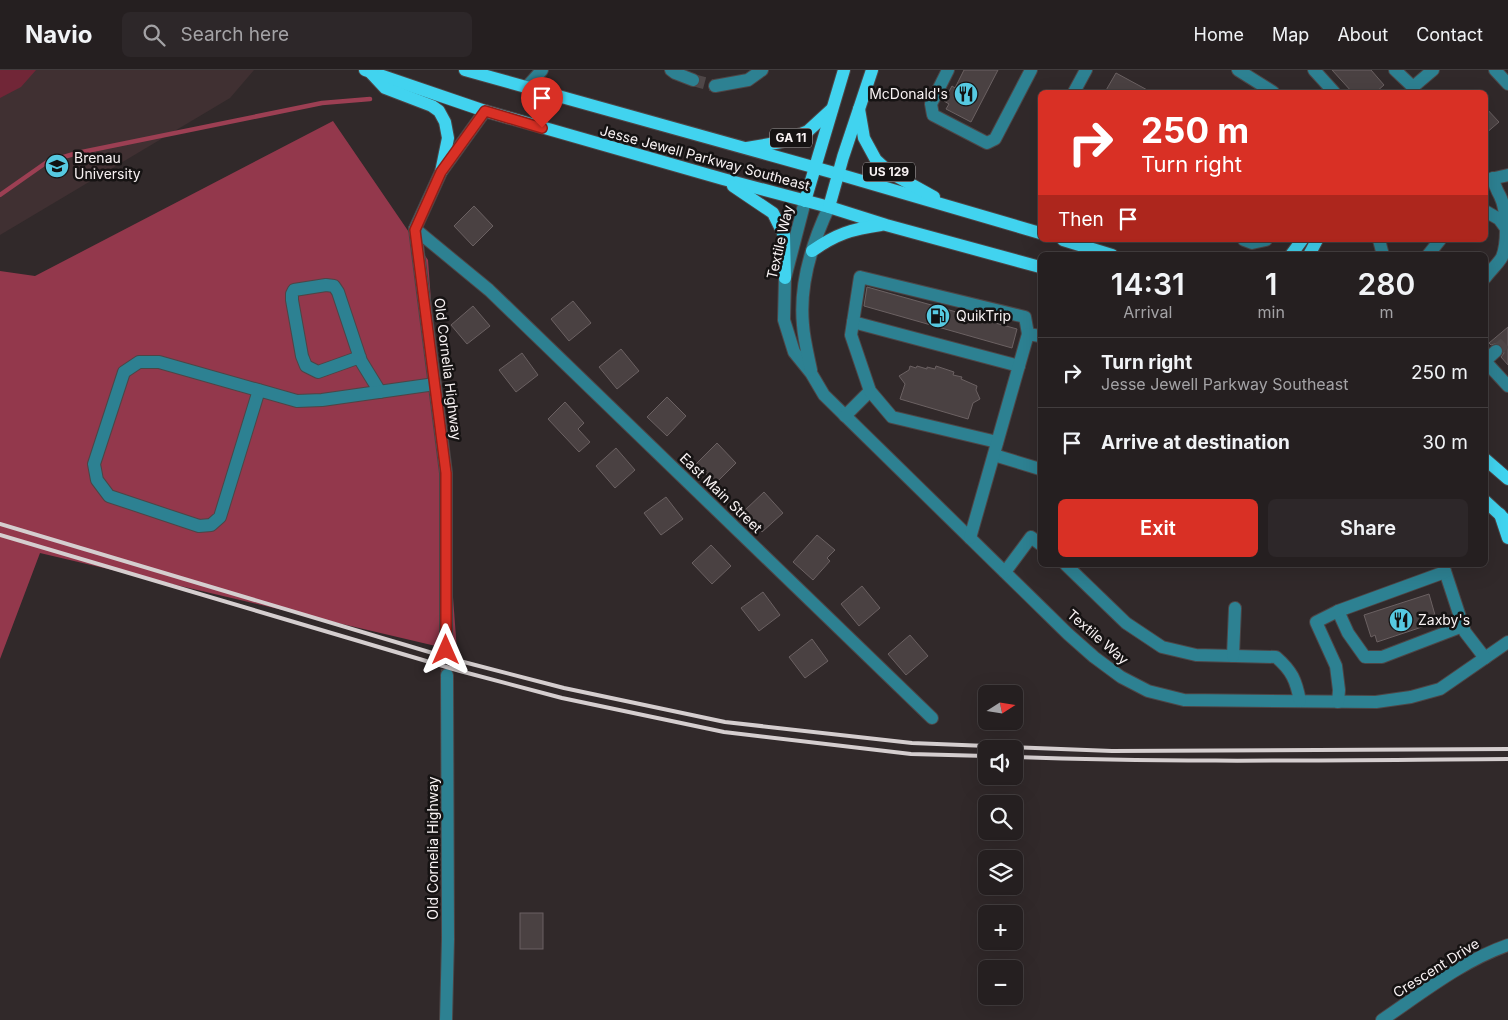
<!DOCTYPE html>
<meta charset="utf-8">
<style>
body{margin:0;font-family:Inter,sans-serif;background:#2d2729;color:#f1f3f6;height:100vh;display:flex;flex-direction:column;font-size:19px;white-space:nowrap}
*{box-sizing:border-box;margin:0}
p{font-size:16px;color:#a3a2a5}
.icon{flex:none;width:28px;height:28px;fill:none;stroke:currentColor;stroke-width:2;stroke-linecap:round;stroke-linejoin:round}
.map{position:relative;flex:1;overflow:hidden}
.drawer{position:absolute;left:1038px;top:182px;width:450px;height:315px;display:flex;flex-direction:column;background:#251f20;border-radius:8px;box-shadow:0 5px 20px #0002,0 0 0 1px #423d3e}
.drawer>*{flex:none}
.hud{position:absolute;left:1038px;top:20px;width:450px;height:152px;border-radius:8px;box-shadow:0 5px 20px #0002,0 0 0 1px #423d3e;background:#d93025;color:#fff;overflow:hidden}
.needle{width:32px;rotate:78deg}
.controls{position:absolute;left:978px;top:615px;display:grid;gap:10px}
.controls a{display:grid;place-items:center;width:45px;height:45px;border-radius:8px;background:#251f20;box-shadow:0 5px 20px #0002,0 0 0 1px #423d3e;font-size:25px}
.pin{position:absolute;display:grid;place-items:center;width:42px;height:42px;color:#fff;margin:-51px -21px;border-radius:50% 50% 50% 0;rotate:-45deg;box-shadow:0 0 5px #0007}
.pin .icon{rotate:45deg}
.me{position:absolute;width:55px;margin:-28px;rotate:0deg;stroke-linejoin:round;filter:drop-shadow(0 0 4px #0008)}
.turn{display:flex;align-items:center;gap:18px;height:105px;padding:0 20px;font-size:22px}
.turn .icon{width:65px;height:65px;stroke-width:2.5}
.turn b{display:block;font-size:35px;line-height:42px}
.then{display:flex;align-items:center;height:48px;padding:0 20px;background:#0003;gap:10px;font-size:19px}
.eta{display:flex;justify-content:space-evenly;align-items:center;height:85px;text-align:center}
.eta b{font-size:30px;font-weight:600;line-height:35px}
.button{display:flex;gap:10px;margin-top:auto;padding:10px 20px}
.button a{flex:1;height:58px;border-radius:8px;background:#d93025;color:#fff;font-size:20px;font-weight:600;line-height:58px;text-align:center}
.button a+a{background:#2d2729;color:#f1f3f6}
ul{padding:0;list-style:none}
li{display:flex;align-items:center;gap:15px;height:70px;padding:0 20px;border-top:1px solid #423d3e}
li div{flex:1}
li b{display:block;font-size:19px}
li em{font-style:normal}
header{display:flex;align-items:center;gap:30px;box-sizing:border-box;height:70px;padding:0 25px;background:#251f20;border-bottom:1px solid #423d3e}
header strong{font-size:24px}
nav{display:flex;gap:28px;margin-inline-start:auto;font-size:18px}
.search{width:350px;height:45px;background:#2d2729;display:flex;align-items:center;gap:12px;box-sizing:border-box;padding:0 18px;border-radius:8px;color:#a3a2a5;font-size:19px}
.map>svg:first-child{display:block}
</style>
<header>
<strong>Navio</strong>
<div class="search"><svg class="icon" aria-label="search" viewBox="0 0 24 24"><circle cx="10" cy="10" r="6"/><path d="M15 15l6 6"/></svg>Search here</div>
<nav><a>Home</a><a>Map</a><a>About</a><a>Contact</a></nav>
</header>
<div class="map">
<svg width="1508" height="950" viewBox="0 0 1508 950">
<rect width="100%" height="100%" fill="#31292a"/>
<polygon fill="#403032" points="0,0 254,0 230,28 0,165"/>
<polygon fill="#712637" points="0,0 36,0 21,17 0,28"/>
<polygon fill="#93384c" points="333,51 428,190 457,581 40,483 0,589 0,201 35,206"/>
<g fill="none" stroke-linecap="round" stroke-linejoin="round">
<polyline stroke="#9c3f53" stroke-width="4.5" points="0,125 47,92 77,83 322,33 370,29"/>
</g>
<g fill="#4a4142" stroke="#6b6162">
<polygon points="964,0 998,0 971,52 946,39 949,34 944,31 952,16 955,18"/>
<polygon points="1332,0 1371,0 1384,15 1376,22 1352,22"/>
<polygon points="1116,3 1151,22 1105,22"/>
<polygon points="1485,37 1499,52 1485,64"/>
<polygon points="474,136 493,156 473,176 454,156"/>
<polygon points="867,217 1017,259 1012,278 864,236"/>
<polygon points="573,231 591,253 569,271 551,249"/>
<polygon points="473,236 490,256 467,274 451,255"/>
<polygon points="1508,257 1508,295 1501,287 1504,283 1502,276 1498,273 1491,275 1489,273"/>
<polygon points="621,279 639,301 617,319 599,297"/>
<polygon points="522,283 538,305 516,322 499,300"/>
<polygon points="910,296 916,298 917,296 927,299 927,297 935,299 936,296 954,302 953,305 962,307 961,309 977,316 976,320 980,329 973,333 968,349 900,329 905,314 899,306 909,300"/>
<polygon points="667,327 686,346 667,366 647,347"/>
<polygon points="565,332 584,353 578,359 590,372 579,382 548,349"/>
<polygon points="717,373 736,393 715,414 696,394"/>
<polygon points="616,378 635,400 615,418 596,396"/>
<polygon points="764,422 783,443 762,462 744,441"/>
<polygon points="666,427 683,449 661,465 644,443"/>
<polygon points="817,465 835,480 827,488 830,491 813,510 793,492"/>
<polygon points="711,475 731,496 712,514 692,493"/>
<polygon points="862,516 880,538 859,556 841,534"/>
<polygon points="763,522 780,545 759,561 741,538"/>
<polygon points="1429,524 1437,552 1377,572 1375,565 1371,567 1364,545"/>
<polygon points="910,565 928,586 906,605 888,584"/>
<polygon points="812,569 828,591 805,608 789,587"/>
<rect x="520" y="843" width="23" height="36"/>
</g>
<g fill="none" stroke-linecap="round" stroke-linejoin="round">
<g stroke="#4f4748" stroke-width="12" stroke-dasharray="12 6" stroke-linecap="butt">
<polyline points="693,10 715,16"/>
<polyline points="1496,281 1508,270"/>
<polyline points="446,581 447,605"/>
</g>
<g stroke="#4d4546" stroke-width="14">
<g id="minor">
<polyline points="671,0 675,3 693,10"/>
<polyline points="948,0 931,34 933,45 987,73 995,69 1031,0"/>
<polyline points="1238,0 1273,22"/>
<polyline points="1314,0 1334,22"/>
<polyline points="1395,0 1413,17 1433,0"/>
<polyline points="1495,0 1508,14"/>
<polyline points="715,16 748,10 762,0"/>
<polyline points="526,18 542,0"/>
<polyline points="1074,22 1086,0"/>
<polyline points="1486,110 1508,105"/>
<polyline points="805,131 785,208 784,250 794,282 811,303 824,325 1068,564 1094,587 1121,607 1148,621 1184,630 1376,632 1411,627 1440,619 1508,572"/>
<polyline points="1485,141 1499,149 1507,160"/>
<polyline points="415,159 489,220 932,648"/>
<polyline points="1244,170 1252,173 1266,170"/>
<polyline points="1379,170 1383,185"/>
<polyline points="1428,185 1440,170"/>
<path d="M1485,208C1490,201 1498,194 1502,187C1508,172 1507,140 1500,126C1496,118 1495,118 1493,108"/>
<polyline points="853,252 1019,296"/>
<polyline points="360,287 318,302 306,296 302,286 292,230 292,224 294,220 326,215 334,216 338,222 361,291 380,322"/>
<polyline points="1485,291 1508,316"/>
<polyline points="1485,291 1496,281"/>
<path d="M811,300C808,285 804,270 803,255C799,214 812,173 829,137"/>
<polyline points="259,320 220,447 211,455 199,456 109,426 97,410 94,394 124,302 139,292 159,292 297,331 322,330 435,314"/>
<polyline points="845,346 870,321"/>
<polyline points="997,372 892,347 870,321 851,265 860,207 1025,247 1028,264"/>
<polyline points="994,385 1040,399"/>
<polyline points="970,468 1028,264 1040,266"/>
<path d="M1066,495L1126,553L1162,577L1196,585L1276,587C1292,601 1296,610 1300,631"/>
<polyline points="1443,495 1465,562 1485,588"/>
<polyline points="1005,502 1031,467 1040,474"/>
<polyline points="1445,502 1338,541 1348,563 1365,587 1382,587 1463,556"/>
<polyline points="446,581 446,403 415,159 441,102 485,41"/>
<polyline points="1233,586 1235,538"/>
<polyline points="1338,632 1339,620 1336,596 1316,552 1338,541"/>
<polyline points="446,950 448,869 447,605"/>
<path d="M1382,950C1422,923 1462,891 1508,875"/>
</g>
</g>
<g stroke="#4d4546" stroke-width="14">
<g id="major">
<polyline points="365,0 485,41 723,109 829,137 886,155 1040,197"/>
<polyline points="465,0 838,104 1040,163"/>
<polyline points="371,3 385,18 432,36 439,41 445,52 448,68 441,102"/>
<polyline points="859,39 864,68 876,90 889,102 934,127"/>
<polyline points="747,78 781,72 808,61 832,39"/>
<polyline points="733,116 773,143 784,165 785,208"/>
<polyline points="805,131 844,0"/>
<polyline points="829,137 843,87 872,0"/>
<polyline points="1063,170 1112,185"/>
<path d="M812,181C836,164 852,159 881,155"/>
<polyline points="1291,185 1302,170"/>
<polyline points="1309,185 1317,170"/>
<polyline points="1485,389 1508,409"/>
<polyline points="1485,431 1508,452"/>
<polyline points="1500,444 1508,468"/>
</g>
</g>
<use href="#minor" stroke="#2d8192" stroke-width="12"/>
<use href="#major" stroke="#41d3ef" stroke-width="12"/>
<g stroke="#d5cecf" stroke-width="4">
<polyline points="0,454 456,590 564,618 725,652 912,673 1112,681 1508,679"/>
<polyline points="0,465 460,601 562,628 724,662 911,684 986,686"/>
<path d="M1014,687C1178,693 1343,690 1508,689"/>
</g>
</g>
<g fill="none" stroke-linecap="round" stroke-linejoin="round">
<g stroke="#8d1f18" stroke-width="12">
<polyline id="route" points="446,580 446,403 415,160 441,102 485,41 542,58"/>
</g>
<use href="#route" stroke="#d93025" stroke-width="9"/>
</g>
<defs>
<g id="restaurant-disc" transform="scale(1.25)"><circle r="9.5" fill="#56c9e1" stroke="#161313"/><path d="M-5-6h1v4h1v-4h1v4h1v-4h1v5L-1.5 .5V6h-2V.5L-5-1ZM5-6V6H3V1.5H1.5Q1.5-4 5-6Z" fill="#111"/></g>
<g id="university-disc" transform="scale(1.25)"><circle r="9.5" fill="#56c9e1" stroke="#161313"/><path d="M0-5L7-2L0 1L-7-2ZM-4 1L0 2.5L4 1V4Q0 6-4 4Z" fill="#111"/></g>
<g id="fuel-disc" transform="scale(1.25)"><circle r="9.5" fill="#56c9e1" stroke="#161313"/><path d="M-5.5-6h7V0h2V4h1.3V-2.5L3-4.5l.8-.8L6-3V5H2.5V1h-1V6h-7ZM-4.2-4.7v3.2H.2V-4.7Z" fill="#111"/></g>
</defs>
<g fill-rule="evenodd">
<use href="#restaurant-disc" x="966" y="24"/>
<use href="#university-disc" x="57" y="96"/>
<use href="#fuel-disc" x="938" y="246"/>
<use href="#restaurant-disc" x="1401" y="550"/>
</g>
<g text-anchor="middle" stroke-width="5" stroke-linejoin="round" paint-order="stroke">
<g fill="#161313" stroke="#b4afb0" stroke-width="1">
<rect x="770" y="58.5" width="42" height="19" rx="4"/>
<rect x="863" y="92.5" width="52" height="19" rx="4"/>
</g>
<g font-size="12" font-weight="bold" fill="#f8f2f3">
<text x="791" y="72">GA 11</text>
<text x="889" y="106">US 129</text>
</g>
<g font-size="14" fill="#f8f2f3" stroke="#161313" text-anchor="start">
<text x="948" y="29" text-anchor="end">McDonald's</text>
<text x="74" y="93">Brenau<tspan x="74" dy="16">University</tspan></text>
<text x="956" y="251">QuikTrip</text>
<text x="1418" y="555">Zaxby's</text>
</g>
<g font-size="14" fill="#f8f2f3" stroke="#161313">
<text transform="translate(705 88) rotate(15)" y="5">Jesse Jewell Parkway Southeast</text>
<text transform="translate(780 172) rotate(-77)" y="5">Textile Way</text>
<text transform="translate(448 299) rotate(83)" y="5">Old Cornelia Highway</text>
<text transform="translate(721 423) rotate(44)" y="5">East Main Street</text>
<text transform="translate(1098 567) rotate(41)" y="5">Textile Way</text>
<text transform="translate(433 778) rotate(-90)" y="5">Old Cornelia Highway</text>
<text transform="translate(1436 898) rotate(-32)" y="5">Crescent Drive</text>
</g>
</g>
</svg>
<div class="controls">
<a><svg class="needle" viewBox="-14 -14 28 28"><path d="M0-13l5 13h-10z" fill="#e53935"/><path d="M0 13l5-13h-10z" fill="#a3a2a5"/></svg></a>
<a><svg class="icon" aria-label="sound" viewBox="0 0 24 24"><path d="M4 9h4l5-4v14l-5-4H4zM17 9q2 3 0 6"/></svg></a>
<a><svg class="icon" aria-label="search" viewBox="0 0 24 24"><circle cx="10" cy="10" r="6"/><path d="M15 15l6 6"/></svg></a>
<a><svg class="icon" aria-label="layers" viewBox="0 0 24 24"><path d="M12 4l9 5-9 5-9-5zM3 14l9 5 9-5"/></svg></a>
<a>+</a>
<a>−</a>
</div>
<div class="pin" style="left:542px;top:58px;background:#d93025"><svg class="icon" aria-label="arrive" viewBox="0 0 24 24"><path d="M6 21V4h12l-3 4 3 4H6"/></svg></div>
<svg class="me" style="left:446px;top:580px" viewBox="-20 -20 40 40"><path d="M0-17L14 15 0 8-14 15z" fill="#d93025" stroke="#fff" stroke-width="4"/></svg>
<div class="hud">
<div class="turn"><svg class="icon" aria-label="right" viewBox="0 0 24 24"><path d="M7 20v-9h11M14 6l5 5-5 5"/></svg><div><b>250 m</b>Turn right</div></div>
<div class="then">Then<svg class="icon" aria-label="arrive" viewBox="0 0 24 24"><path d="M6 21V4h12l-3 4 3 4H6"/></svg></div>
</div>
<section class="drawer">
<div class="eta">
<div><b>14:31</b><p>Arrival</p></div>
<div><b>1</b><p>min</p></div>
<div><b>280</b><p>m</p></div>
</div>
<ul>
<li><svg class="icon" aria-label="right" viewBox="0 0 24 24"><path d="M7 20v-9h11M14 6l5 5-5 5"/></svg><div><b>Turn right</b><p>Jesse Jewell Parkway Southeast</p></div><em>250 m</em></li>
<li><svg class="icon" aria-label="arrive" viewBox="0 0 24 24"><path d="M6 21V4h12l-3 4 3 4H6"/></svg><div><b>Arrive at destination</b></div><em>30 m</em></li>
</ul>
<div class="button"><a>Exit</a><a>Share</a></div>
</section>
</div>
